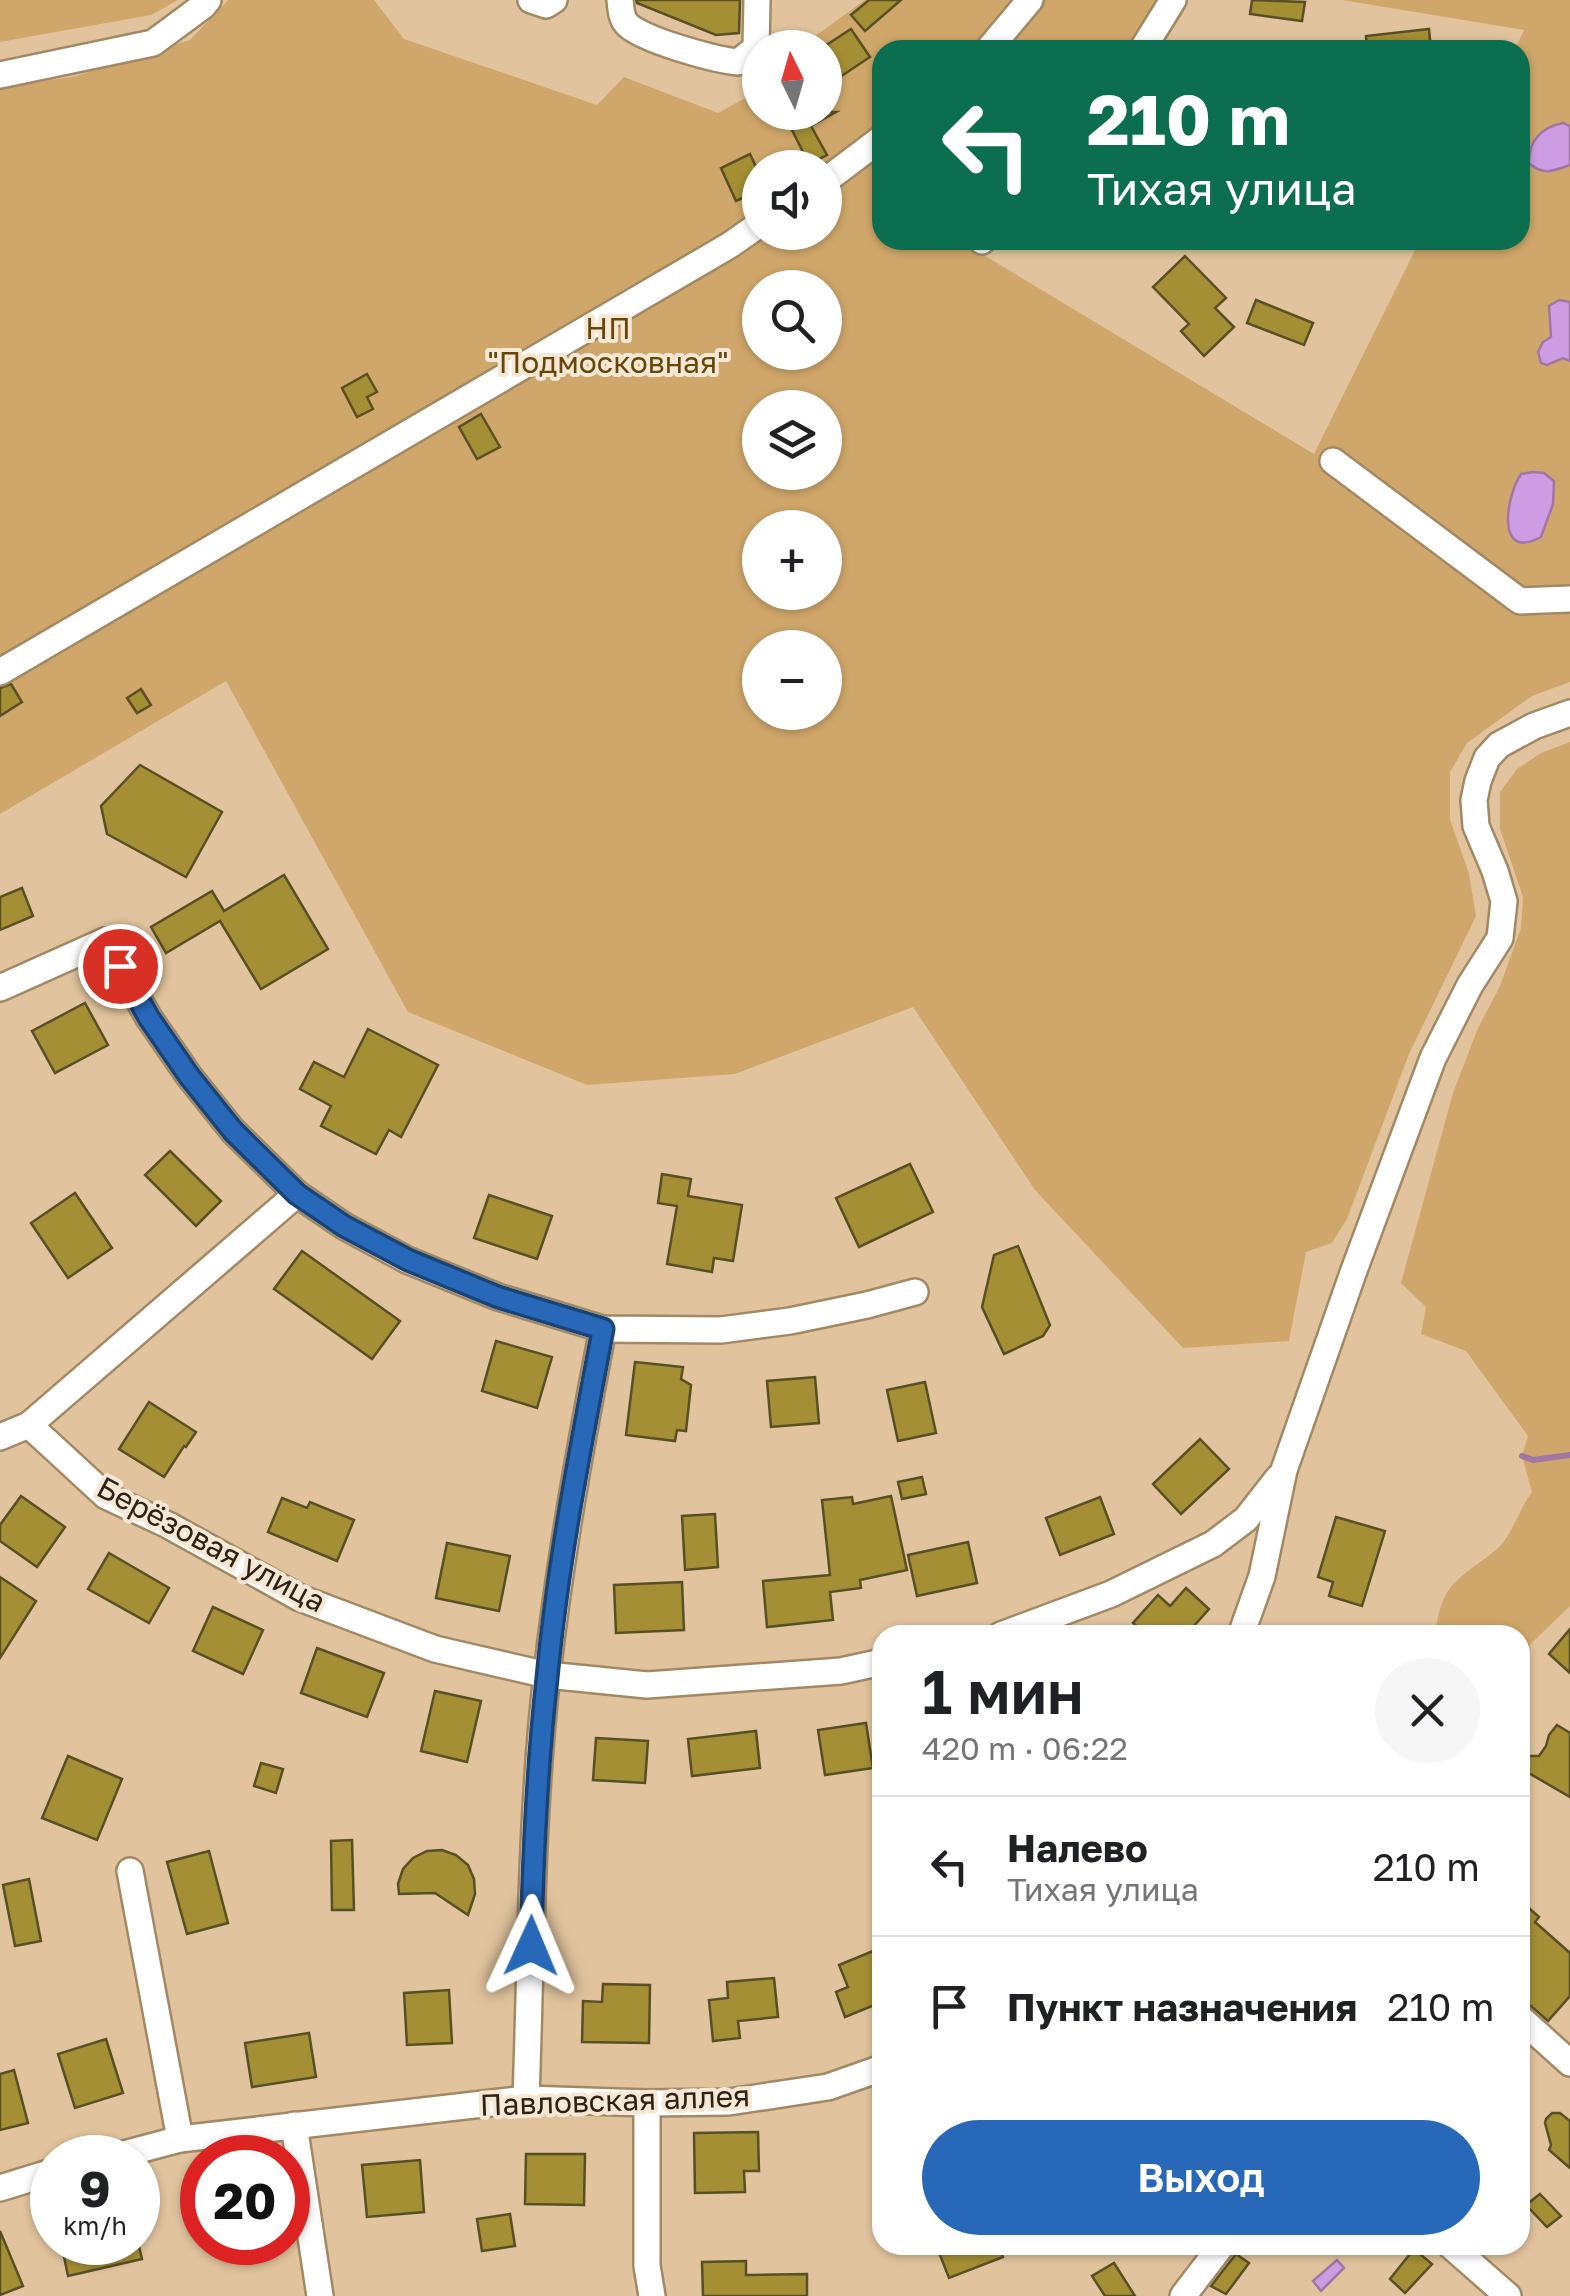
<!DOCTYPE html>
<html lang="ru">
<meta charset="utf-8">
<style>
body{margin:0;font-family:"Golos Text",sans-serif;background:#f6f6f6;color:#202124;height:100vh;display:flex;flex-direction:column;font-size:38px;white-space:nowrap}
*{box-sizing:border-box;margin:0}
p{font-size:32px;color:#757577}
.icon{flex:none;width:55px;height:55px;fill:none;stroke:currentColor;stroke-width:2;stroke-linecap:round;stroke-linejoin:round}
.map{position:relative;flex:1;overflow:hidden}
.sheet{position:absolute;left:872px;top:1625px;width:658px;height:630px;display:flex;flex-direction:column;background:#fff;border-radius:30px;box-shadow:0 2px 8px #0004}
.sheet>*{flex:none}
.top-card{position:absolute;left:872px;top:40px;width:658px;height:210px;border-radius:30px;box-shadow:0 2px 8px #0004;background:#0b6e4f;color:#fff;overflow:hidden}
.needle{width:65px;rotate:355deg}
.buttons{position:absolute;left:742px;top:30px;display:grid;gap:20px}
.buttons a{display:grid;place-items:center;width:100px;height:100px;border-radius:50%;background:#fff;box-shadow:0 2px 8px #0004;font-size:50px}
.speed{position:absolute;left:30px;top:2135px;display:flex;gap:20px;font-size:50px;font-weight:700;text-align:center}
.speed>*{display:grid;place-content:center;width:130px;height:130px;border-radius:50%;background:#fff;box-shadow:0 2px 8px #0004;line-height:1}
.speed small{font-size:25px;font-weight:400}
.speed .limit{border:15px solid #d22;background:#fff;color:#111}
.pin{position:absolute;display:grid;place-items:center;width:85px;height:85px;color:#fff;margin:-42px;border:5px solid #fff;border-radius:50%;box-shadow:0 2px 10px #0007}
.me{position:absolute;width:110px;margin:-55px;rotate:1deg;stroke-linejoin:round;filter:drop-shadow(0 0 8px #0008)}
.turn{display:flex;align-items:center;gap:35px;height:210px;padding:0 50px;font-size:45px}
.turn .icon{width:130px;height:130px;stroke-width:2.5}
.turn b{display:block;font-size:70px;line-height:85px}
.round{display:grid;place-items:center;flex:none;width:105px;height:105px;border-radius:52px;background:#f6f6f6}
.headline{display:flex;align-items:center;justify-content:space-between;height:170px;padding:0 50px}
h1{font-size:60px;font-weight:600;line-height:75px}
.cta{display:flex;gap:20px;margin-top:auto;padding:20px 50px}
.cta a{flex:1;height:115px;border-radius:60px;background:#2768b9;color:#fff;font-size:40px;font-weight:600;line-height:115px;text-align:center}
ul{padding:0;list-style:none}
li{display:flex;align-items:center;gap:30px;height:140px;padding:0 50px;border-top:2px solid #e0e0e0}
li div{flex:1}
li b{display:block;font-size:38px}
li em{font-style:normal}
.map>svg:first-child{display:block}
</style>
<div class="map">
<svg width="1570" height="2296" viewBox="0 0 1570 2296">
<rect width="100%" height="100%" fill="#e1c49d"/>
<g fill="#d0a76a" fill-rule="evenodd">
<polygon points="0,0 178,0 151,15 0,42"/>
<path d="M228,0H374L404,39L597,105L624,77L718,113L760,90V112H825V48L800,47L865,0H1157L1145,21L1123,50H882V240H974L970,245L987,257L1314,454L1420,240H1520V50H1515L1524,30L1342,0H1570V682L1532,696L1467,743L1450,772V819L1469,874L1476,916L1409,1054L1347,1219L1332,1243L1306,1252L1289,1341L1183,1348L1035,1190L913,1007L735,1074L587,1085L408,1012L226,681L0,814V87L73,77L190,40ZM760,168H825V232H760ZM760,288H825V352H760ZM760,408H825V472H760ZM760,528H825V592H760ZM760,648H825V712H760Z"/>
<path d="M1570,742V1606L1520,1654V1635H1434C1437,1625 1438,1613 1442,1603C1452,1576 1479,1566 1499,1547C1513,1533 1519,1509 1532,1492L1522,1456L1528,1436L1466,1351L1421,1334L1426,1307L1401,1283L1453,1093L1478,1028L1500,986L1521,928L1523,897L1500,829V792L1517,769L1541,753Z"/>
</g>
<g fill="#ce9ce2" stroke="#9e77a4" stroke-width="2.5">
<path d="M1563,123L1570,126V165C1553,171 1543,176 1529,163C1528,141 1542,127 1563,123Z"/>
<polygon points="1559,300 1570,302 1570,361 1563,358 1547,365 1541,363 1538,352 1543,342 1551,337 1549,306"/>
<path d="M1533,472L1544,473L1554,481L1553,504L1541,537C1495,562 1506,496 1521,474Z"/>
<polygon points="1337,2260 1344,2268 1321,2291 1313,2281"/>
</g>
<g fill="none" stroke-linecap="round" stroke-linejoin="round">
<polyline stroke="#9e77a4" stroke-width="6" points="1522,1456 1533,1460 1570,1455"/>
</g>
<g fill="#a48f35" stroke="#594f25" stroke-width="2.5">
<polygon points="636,0 740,0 739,33 716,35 637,3"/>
<polygon points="869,0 901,0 865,31 851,15"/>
<polygon points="1252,0 1305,2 1302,21 1250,14"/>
<polygon points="851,29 870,57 825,87 825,46"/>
<polygon points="1429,29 1431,50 1367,50 1366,36"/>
<polygon points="783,112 836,112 811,126 827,155 809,164"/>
<polygon points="750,154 760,175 760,190 736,201 721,168"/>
<polygon points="1185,256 1226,298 1215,308 1234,327 1204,356 1181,331 1189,324 1153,287"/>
<polygon points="1256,300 1313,323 1304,345 1247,323"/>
<polygon points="367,374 377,392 367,397 373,409 357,417 342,388"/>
<polygon points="481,414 500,447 477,459 459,427"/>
<polygon points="11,684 22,702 0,716 0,688"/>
<polygon points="141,689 151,705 137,713 127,698"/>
<polygon points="140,765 222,812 186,877 107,834 101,806"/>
<polygon points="284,875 328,949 261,989 220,921 166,953 151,927 212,891 224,911"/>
<polygon points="22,888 33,916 0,930 0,897"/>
<polygon points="85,1003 108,1045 55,1073 32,1031"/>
<polygon points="368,1029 438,1065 401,1137 389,1130 376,1154 321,1126 331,1106 300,1089 314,1062 344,1077"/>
<polygon points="170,1151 221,1201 196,1226 145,1175"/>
<polygon points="910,1164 933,1212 859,1247 836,1198"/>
<polygon points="662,1174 691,1179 688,1196 742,1205 733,1261 714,1258 712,1272 667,1264 677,1206 658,1203"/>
<polygon points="75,1193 112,1248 68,1278 31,1223"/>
<polygon points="489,1195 552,1216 537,1259 474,1238"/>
<polygon points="1018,1246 1050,1325 1043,1336 1004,1354 982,1307 994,1255"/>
<polygon points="302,1251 400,1321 372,1359 274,1289"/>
<polygon points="496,1341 552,1357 537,1408 482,1391"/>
<polygon points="635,1362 683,1367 681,1379 691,1385 686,1431 677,1430 675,1441 626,1435"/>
<polygon points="815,1377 819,1423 771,1427 767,1381"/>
<polygon points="925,1382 936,1433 898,1441 887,1390"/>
<polygon points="149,1402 196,1432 186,1447 184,1446 164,1477 119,1449"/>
<polygon points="1200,1439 1229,1469 1181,1514 1153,1484"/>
<polygon points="922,1477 926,1494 902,1499 898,1482"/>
<polygon points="21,1496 65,1527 37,1567 0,1541 0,1525"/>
<polygon points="891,1496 907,1570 860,1580 861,1588 830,1592 833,1620 767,1627 763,1581 830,1575 822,1500 852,1497 853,1504"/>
<polygon points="1100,1497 1114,1534 1060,1555 1046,1518"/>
<polygon points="282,1498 307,1508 310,1502 354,1520 337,1561 268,1532"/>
<polygon points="715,1514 718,1567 685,1570 682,1516"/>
<polygon points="1336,1517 1385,1531 1362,1606 1329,1596 1333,1582 1318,1577"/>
<polygon points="968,1542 977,1583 917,1596 908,1555"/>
<polygon points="447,1543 510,1556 499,1611 436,1598"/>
<polygon points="109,1553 169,1588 149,1623 88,1589"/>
<polygon points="0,1577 36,1601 0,1658"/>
<polygon points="682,1582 684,1630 616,1633 614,1585"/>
<polygon points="1186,1588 1209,1609 1193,1627 1202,1635 1147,1635 1133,1623 1158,1595 1170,1606"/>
<polygon points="213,1607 263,1630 243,1674 193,1651"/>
<polygon points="1570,1629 1570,1673 1549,1654"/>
<polygon points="317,1648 384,1673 367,1717 301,1693"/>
<polygon points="435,1691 481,1701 467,1762 421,1751"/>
<polygon points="866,1723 873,1768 825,1775 818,1730"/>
<polygon points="1557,1725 1570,1733 1570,1797 1520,1768 1528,1756 1539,1756 1546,1746 1549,1735"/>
<polygon points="756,1731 760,1768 692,1776 688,1739"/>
<polygon points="596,1738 648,1741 645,1783 593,1780"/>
<polygon points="68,1756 122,1779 97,1840 42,1818"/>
<polygon points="261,1763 283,1769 276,1793 254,1786"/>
<polygon points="352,1840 354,1910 332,1910 331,1841"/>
<polygon points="442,1850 456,1855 468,1865 474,1879 475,1894 468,1915 435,1893 399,1894 398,1884 403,1869 413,1858 427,1851"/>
<polygon points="209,1851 228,1923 187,1934 167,1862"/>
<polygon points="29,1879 41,1941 15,1946 3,1885"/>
<polygon points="1520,1900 1539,1917 1535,1922 1570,1953 1570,1996 1548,2021 1531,2006 1520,2002"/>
<polygon points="878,1949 882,1962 882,2002 845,2017 836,1992 848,1987 839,1965"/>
<polygon points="774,1978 778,2017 738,2021 740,2038 713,2041 709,2000 728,1998 727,1982"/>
<polygon points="603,1984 650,1985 649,2043 582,2042 583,2001 602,2002"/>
<polygon points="449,1990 452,2043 407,2045 404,1993"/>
<polygon points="309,2033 316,2077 252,2087 245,2043"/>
<polygon points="106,2039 123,2093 75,2108 58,2054"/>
<polygon points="14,2070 28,2123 0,2130 0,2074"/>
<polygon points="1552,2113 1560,2113 1570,2121 1570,2168 1549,2150 1551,2145 1545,2123 1546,2119"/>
<polygon points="758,2132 759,2171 744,2171 745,2192 695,2193 694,2133"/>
<polygon points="526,2154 585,2154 584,2205 525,2204"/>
<polygon points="420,2160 424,2212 367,2217 362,2165"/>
<polygon points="1540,2194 1561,2216 1547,2227 1526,2205"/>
<polygon points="510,2214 515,2246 482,2251 477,2219"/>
<polygon points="0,2231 23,2286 0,2295"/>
<polygon points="61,2242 138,2242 142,2259 68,2276"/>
<polygon points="936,2245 999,2245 1003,2257 949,2278"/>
<polygon points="1414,2249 1432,2264 1405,2293 1390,2279"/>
<polygon points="1236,2254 1249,2263 1226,2294 1211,2286"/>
<polygon points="746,2261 746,2275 807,2274 807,2296 703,2296 702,2262"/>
<polygon points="1114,2263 1135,2296 1105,2296 1092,2276"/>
</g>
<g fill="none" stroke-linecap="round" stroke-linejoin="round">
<g stroke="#a38963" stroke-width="30">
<g id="minor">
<polyline points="531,0 546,5 554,0"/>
<path d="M620,0C621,8 621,17 626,23C638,39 716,60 738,62L756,48L757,0"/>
<polyline points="988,50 1030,0"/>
<polyline points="1142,50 1173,0"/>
<polyline points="0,75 153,43 203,6 208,0"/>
<polyline points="825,181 882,138"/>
<polyline points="982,241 983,240"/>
<polyline points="1333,461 1520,601 1570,599"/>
<polyline points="0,672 730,245 760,224"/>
<polyline points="0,988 105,941 149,1018 189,1076 233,1131 297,1194 344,1226 407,1260 498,1297 603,1329 721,1330 790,1321 867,1305 915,1292"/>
<polyline points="29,1425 106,1496 168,1525 300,1598 435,1649 547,1675 647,1685 841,1671 882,1662"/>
<polyline points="0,1437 29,1425 297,1194"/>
<polyline points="1001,1635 1111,1594 1213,1544 1246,1519 1278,1478"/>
<polyline points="1241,1635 1262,1576 1284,1470 1353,1273 1433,1058 1470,985 1500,938 1504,901 1495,871 1476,826 1474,800 1478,781 1487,758 1499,745 1534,726 1570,713"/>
<polyline points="130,1871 180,2139"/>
<polyline points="1520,2018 1570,2063"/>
<path d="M526,2099C531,1958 531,1815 547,1674C560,1558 581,1443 603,1329"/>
<polyline points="647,2103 647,2266 652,2296"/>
<polyline points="294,2125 320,2296"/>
<polyline points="109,2158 180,2139 526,2099 647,2103 729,2102 828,2087 882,2068"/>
<polyline points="0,2188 52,2172"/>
<polyline points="1450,2245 1508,2296"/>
<polyline points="1183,2296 1222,2245"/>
</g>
</g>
<use href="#minor" stroke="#fff" stroke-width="25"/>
</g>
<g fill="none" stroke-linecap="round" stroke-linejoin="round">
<g stroke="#194478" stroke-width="25">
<path id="route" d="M120,966L149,1018L189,1076L233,1131L297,1194L344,1226L408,1260L498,1297L603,1329C581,1445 558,1561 547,1678C537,1767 533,1857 531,1946"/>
</g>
<use href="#route" stroke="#2768b9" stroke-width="18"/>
</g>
<g text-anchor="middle" stroke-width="8" stroke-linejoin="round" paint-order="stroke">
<g font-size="30" fill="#674608" stroke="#f6e8d4">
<text x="608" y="339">НП<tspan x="608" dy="34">"Подмосковная"</tspan></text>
</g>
<g font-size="30" fill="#2d2213" stroke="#f6e8d4">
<text transform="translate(211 1545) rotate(28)" y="10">Берёзовая улица</text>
<text transform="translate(615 2101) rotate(-2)" y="10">Павловская аллея</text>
</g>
</g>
</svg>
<div class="buttons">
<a><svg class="needle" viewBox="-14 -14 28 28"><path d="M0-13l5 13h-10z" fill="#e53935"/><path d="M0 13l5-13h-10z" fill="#757577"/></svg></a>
<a><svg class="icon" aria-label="sound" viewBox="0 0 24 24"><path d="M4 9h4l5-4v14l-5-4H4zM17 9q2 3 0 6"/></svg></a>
<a><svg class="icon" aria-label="search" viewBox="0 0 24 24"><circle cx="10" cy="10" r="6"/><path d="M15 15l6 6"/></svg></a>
<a><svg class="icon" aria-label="layers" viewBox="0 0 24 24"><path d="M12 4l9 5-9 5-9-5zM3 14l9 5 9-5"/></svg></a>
<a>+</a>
<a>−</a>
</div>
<div class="speed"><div>9<small>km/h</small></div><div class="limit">20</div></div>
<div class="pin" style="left:120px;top:966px;background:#d93025"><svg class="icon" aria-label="arrive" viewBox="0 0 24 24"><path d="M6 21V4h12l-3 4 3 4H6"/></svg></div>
<svg class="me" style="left:531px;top:1946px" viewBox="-20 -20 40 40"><path d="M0-17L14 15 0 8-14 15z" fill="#2768b9" stroke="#fff" stroke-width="4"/></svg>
<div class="top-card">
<div class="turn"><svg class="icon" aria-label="left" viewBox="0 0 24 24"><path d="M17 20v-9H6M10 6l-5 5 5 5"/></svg><div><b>210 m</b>Тихая улица</div></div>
</div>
<section class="sheet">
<div class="headline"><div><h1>1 мин</h1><p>420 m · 06:22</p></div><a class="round"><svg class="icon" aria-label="close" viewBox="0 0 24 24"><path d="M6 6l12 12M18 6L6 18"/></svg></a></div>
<ul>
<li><svg class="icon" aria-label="left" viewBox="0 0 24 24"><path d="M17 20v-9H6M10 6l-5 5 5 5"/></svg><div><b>Налево</b><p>Тихая улица</p></div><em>210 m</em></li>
<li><svg class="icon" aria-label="arrive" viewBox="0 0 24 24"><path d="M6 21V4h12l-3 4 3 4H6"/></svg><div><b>Пункт назначения</b></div><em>210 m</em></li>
</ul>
<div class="cta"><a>Выход</a></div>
</section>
</div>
